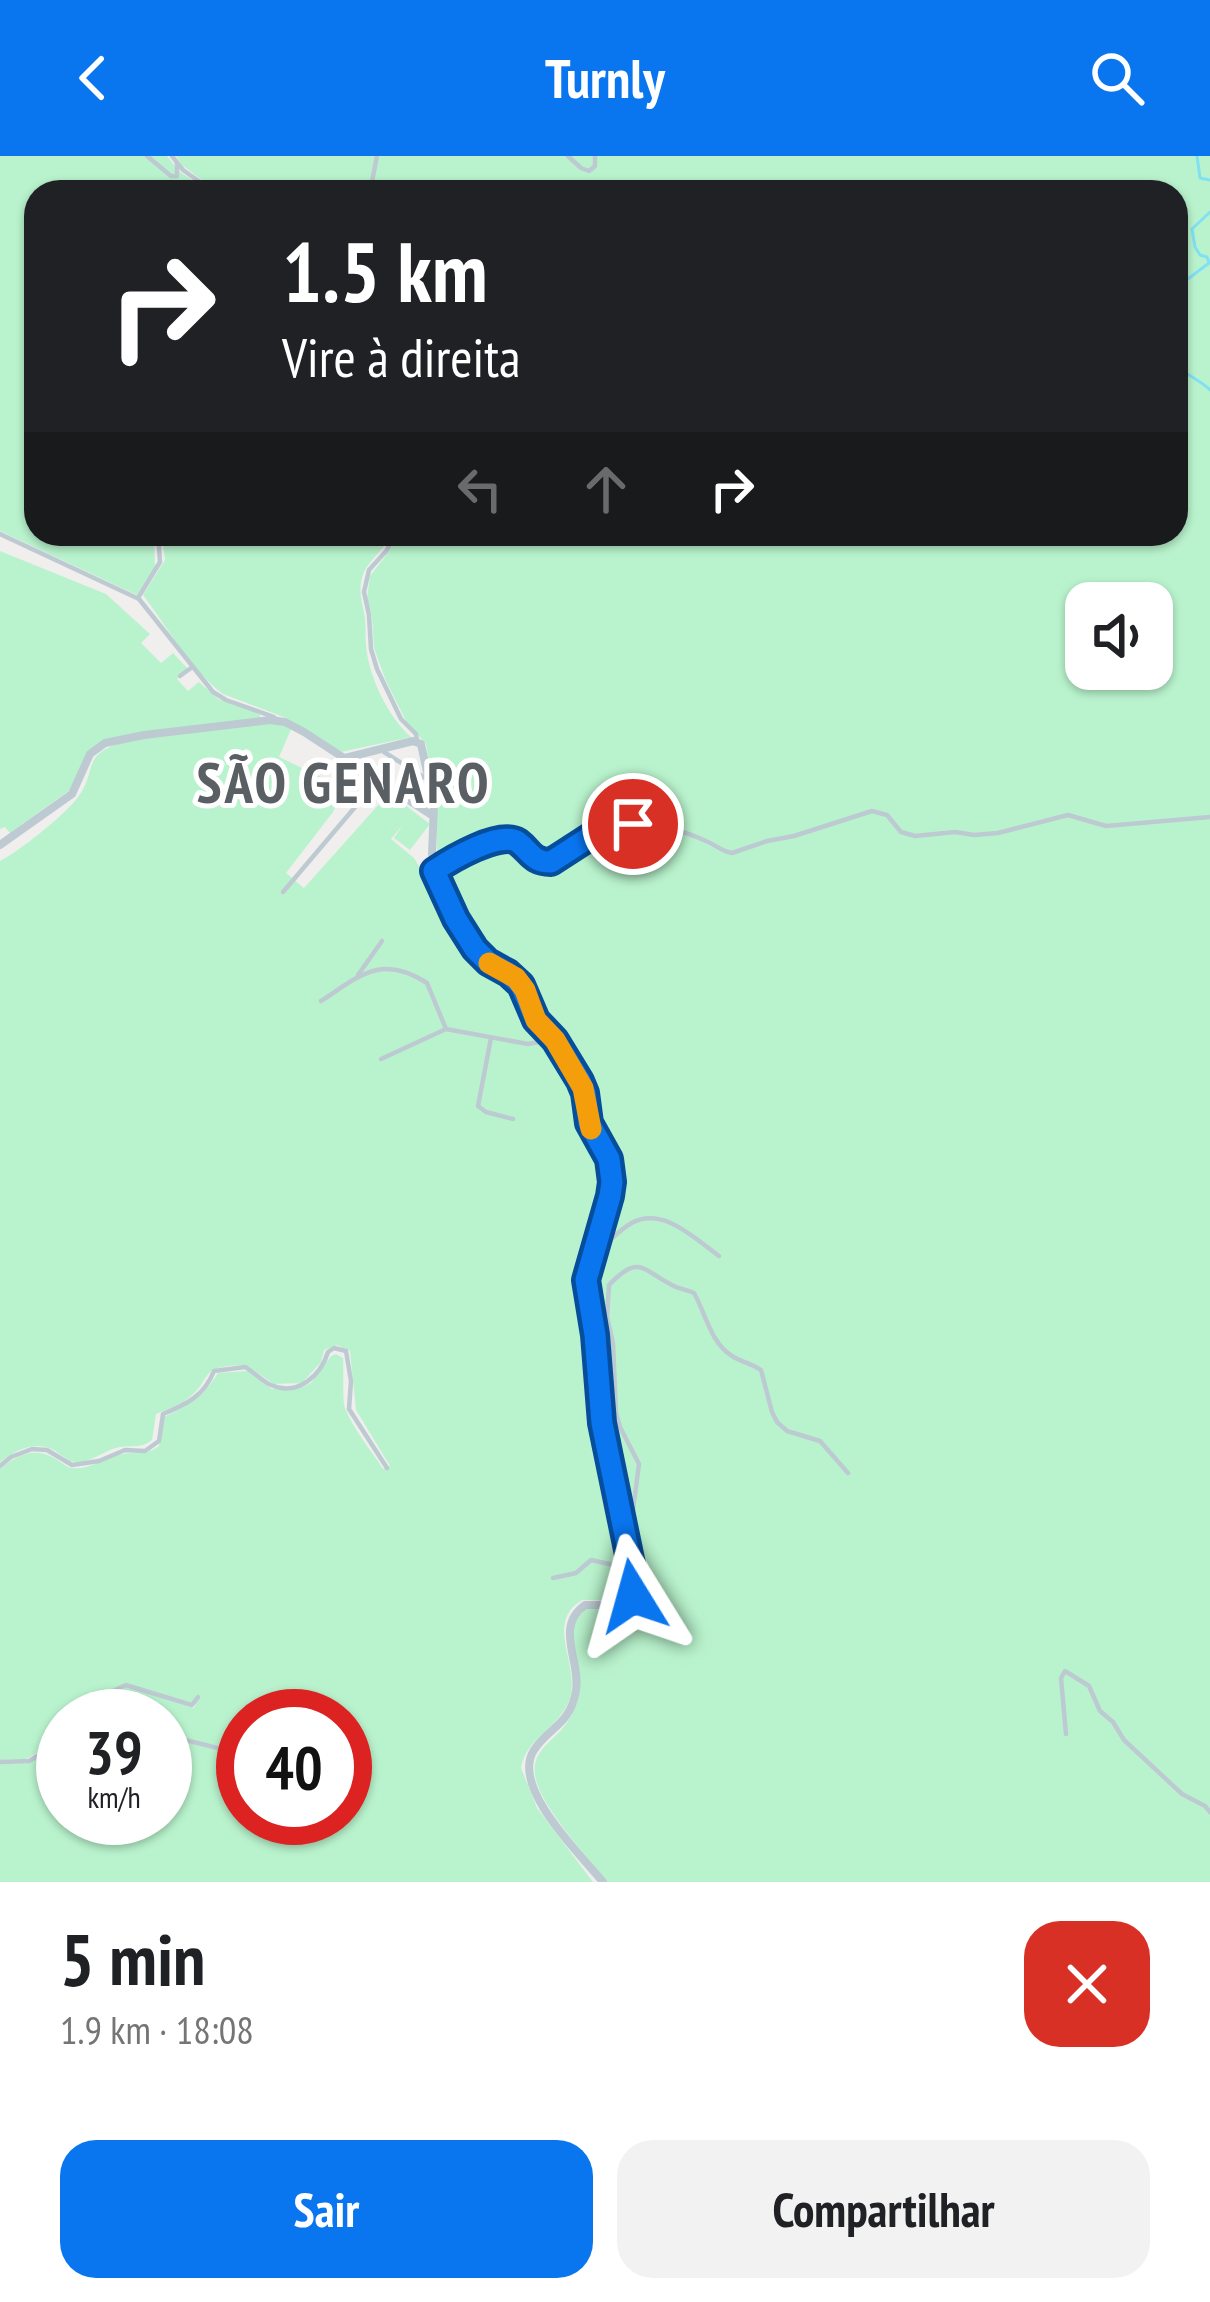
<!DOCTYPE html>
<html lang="pt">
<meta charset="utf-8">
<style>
body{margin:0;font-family:"PT Sans Narrow",sans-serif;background:#f2f2f2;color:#202124;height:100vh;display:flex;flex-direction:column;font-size:45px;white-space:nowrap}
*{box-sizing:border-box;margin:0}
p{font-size:39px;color:#757577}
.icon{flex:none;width:66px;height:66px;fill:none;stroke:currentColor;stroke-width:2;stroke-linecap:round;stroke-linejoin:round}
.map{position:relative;height:1726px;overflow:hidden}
.drawer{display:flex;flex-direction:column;background:#fff;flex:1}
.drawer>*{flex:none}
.top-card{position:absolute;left:24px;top:24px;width:1164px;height:366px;border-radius:36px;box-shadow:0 3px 9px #0004;background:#202124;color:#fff;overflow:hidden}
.controls{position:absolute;left:1065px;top:426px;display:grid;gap:24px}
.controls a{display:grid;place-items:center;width:108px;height:108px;border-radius:24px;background:#fff;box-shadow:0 3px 9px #0004;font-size:60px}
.speed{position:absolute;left:36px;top:1533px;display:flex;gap:24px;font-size:60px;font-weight:700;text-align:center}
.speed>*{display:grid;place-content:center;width:156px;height:156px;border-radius:50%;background:#fff;box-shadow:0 3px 9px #0004;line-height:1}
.speed small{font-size:30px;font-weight:400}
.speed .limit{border:18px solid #d22;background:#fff;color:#111}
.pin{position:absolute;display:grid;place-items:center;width:102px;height:102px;color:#fff;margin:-51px;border:6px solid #fff;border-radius:50%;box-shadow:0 3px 12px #0007}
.me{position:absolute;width:132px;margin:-66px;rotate:352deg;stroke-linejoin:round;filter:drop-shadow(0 0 9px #0008)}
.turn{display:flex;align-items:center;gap:42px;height:252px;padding:0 60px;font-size:54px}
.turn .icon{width:156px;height:156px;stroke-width:2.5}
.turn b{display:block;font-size:84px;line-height:102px}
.lanes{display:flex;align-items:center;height:114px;padding:0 60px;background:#0003;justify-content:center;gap:60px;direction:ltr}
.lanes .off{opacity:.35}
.round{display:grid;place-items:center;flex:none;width:126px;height:126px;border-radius:36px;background:#f2f2f2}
.headline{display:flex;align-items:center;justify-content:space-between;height:204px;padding:0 60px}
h1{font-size:72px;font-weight:600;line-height:90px}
.primary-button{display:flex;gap:24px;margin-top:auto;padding:24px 60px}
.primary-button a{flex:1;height:138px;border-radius:36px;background:#0976f0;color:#fff;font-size:48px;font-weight:600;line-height:138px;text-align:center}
.primary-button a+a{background:#f2f2f2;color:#202124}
header{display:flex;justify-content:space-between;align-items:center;height:156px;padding:0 60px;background:#0976f0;color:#fff;font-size:54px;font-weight:600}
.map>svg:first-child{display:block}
</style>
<header><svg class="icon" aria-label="back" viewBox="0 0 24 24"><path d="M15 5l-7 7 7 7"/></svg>Turnly<svg class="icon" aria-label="search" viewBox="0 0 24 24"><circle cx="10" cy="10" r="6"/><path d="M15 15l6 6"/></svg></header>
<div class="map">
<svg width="1210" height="1726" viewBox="0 0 1210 1726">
<rect width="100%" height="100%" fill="#f1eeee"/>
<g fill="#b9f3cd" fill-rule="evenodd">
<polygon points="0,0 167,0 179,15 209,36 36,36 36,378 154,378 155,411 137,439 0,375"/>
<path d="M176,0H1210V1726H607C587,1700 539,1649 535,1619C532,1596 549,1588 562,1573C570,1564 576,1552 579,1540C586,1515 560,1481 578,1459C590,1445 614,1452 631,1449L638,1437L626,1351L607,1246L592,1123L615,1040L616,1014L612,1000L592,963L587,935L558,881L543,868L525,827L517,818L485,798L473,783L449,744L440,721L437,709V662L426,588L406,565L386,525L374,492L372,461L367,442L370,420L390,394L397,378H1176V36H218L182,9ZM1086,447H1152V513H1086Z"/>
<path d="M162,378H391C385,393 371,402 364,416C357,432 362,446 365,462C366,471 365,481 366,490C369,521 388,561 411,581L341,596L286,562L223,538C189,512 169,473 143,439L165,404Z"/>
<polygon points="0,395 106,438 150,478 141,487 161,507 173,497 188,513 177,523 188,535 199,526 218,543 260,557 260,563 100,587 86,598 70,634 10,677 5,671 0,673"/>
<path d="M269,566L292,571L279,601L344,632L333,656L286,717L304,732L389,637L430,668L410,694L394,682L402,670L391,683L414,702L474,799L515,828L532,869L552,891L572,925L586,973L603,998L608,1031L579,1126L592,1188L600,1283L628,1435L620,1444H582C544,1467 580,1508 570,1542C561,1571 526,1581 521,1612L537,1652L593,1726H0V1608L28,1607L63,1588V1662H165V1581L225,1596L243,1597V1662H345V1560H243V1592H229L165,1578V1560H141L132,1553L114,1550L98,1560H91C103,1548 113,1531 132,1531L194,1552L199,1541L194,1547L126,1527L106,1538L86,1560H63V1583L59,1585L26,1603L0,1604V1313C15,1300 34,1291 52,1301C55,1302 66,1310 68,1311C88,1317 105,1300 123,1298C139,1295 146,1300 159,1290L164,1261C191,1248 202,1242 218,1217L247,1215L272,1233L303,1231L311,1227L331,1200L336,1198L343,1202C344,1214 342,1244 345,1252C353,1273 371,1294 383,1313L390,1310L356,1254L350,1195L337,1189L324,1194L321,1206L302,1227L274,1228L246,1209C192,1210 217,1224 183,1246C175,1251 165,1254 156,1258L152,1284C139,1294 130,1288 116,1292C101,1296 87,1310 70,1305C69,1304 55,1295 54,1294C35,1284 16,1294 0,1306V705C21,694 59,663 75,645C101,614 76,600 128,584Z"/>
</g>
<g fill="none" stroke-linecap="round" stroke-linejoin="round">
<g stroke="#82e0f4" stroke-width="3">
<polyline points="1197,0 1200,22 1210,24"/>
<polyline points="1176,132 1209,107 1207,101 1200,99 1195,91 1192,73 1210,56"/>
<path d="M1176,211C1181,214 1207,230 1210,234"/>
</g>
<g stroke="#bdcad2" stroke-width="4.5">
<polyline points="147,0 171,20 177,20 177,7"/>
<polyline points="172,0 183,14 214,36"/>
<polyline points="568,0 581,12 589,15 595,10 595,0"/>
<polyline points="370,36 377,0"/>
<polyline points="0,378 139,443 213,536 226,544 274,561"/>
<polyline points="395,378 387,394 369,414 364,436 369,459 371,493 377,513 401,563 416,578 417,584"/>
<polyline points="138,442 160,406 158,378"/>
<polyline points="180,520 191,512"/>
<polyline points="384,596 425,622"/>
<path d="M434,715C450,704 501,673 518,686C531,696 532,706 551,706C604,665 643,657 706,685C716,689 721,695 732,697L767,685L794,680L872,655L887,659L901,676L915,680L955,676L974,679L998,677L1068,659L1106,670L1210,661"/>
<polyline points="283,736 378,624"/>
<polyline points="358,819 382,785"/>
<path d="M321,845C361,819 381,798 427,827L446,873"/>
<polyline points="491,882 478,950 486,956 513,963"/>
<polyline points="381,903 446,873 528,888 539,886 545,875"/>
<path d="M598,1093C610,1086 618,1075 630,1068C662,1049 694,1082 719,1100"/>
<path d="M0,1310L11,1301L32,1293L47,1294L72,1309L99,1305L125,1294L145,1295L159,1285L163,1258C187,1248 204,1240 214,1215L245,1211C254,1216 262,1225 271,1229C298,1241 321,1219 328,1196L334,1192L346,1195L351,1225L349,1253L387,1312"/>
<polyline points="553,1422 576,1417 591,1404 632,1413"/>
<path d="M634,1426L639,1416L631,1369L639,1308L620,1271L616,1257L613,1187L607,1161L609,1129C640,1096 644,1116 674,1130C680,1133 687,1134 694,1137C706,1158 710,1186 732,1200C741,1206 751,1207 761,1214L772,1256L777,1266L787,1275L820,1285L848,1317"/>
<polyline points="90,1560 113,1535 126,1529 192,1549 198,1541"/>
<path d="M100,1560C113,1549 126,1550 139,1560"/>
<polyline points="1066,1578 1061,1522 1065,1515 1089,1530 1100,1555 1113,1566 1124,1584 1182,1638 1205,1650 1210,1656"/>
<polyline points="165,1579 226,1594 243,1595"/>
<polyline points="0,1606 29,1605 63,1585"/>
</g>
<g stroke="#bdcad2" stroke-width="8">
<path d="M345,602L413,585L421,588L434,649L432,698L437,723L456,763L475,793L488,806L508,817L521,829L536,864L555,884L580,925L585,937L589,967L609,1003L612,1026L611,1040L586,1124L595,1179L602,1267L633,1418V1440L623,1449H585C554,1471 581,1505 576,1535C570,1569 549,1571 534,1594C510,1631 581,1699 603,1726"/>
<polyline points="0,689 72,638 90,598 105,587 144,579 270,564 285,566 304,576 433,660"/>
</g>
</g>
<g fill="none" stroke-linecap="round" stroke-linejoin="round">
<g stroke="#064d9c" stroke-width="30">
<path id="route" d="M633,668L599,675L551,706C532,706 531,696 518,686C500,674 450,704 434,715L456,763L475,793L488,806L508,817L521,829L536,864L555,884L580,925L585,937L589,967L609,1003L612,1026L610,1040L586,1124L595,1179L602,1267L633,1418V1440"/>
</g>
<use href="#route" stroke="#0976f0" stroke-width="21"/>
<polyline stroke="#f59e0b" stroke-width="21" points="489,807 516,822 525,834 536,864 555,884 583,932 591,973"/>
</g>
<g text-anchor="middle" stroke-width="10" stroke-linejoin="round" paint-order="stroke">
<g font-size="57" font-weight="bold" letter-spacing="3" fill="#5a5f64" stroke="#fff">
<text x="344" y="647">SÃO GENARO</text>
</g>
</g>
</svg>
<div class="controls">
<a><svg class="icon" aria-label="sound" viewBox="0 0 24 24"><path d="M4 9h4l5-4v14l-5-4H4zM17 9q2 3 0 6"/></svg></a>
</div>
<div class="speed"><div>39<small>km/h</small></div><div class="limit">40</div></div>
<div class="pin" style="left:633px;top:668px;background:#d93025"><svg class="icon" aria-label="arrive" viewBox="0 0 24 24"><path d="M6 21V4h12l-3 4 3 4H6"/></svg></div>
<svg class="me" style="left:633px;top:1440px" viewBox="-20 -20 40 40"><path d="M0-17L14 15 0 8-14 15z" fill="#0976f0" stroke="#fff" stroke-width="4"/></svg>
<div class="top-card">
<div class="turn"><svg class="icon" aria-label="right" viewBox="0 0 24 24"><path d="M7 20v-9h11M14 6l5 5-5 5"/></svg><div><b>1.5 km</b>Vire à direita</div></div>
<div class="lanes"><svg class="icon off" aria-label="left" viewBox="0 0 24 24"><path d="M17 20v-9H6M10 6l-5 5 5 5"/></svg><svg class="icon off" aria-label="ahead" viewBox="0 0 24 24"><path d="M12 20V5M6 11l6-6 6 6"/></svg><svg class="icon" aria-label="right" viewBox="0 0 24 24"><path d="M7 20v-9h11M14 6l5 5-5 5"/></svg></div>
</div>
</div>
<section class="drawer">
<div class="headline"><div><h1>5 min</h1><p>1.9 km · 18:08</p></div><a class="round" style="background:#d93025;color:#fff"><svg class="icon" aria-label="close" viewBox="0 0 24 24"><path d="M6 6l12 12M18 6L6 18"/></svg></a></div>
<div class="primary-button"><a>Sair</a><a>Compartilhar</a></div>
</section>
